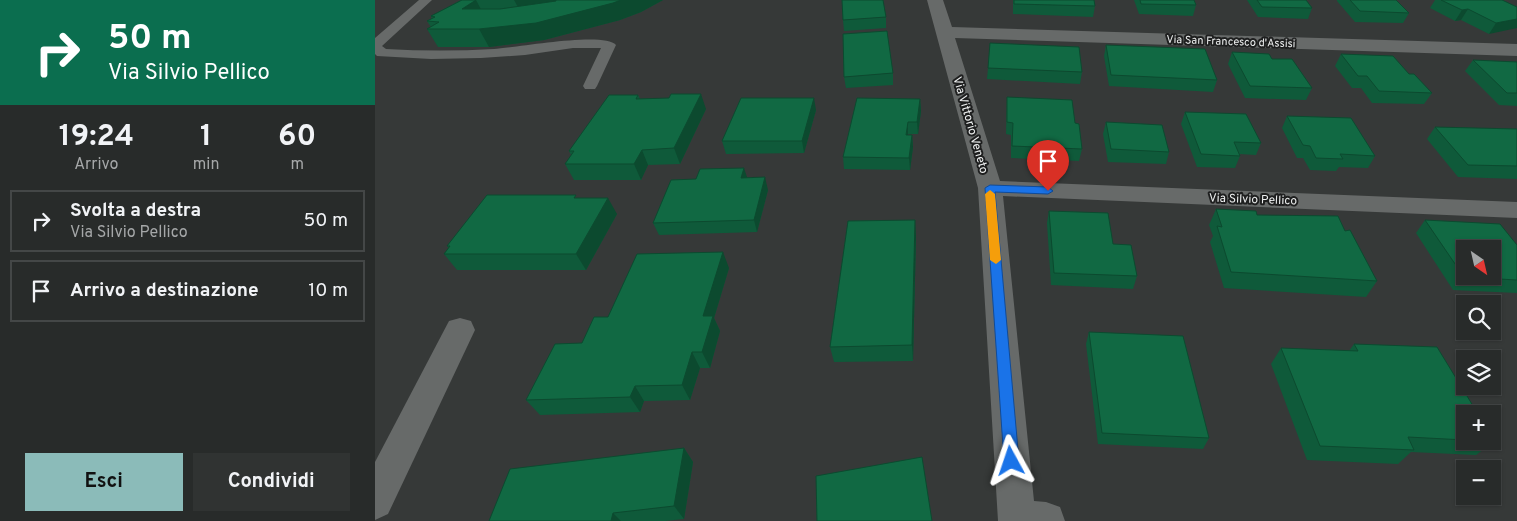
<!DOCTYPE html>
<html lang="it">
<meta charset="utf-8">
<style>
body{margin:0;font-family:Overpass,sans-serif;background:#303332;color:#f1f3f6;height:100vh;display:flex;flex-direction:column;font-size:19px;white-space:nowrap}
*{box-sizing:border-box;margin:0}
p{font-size:16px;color:#a5a7a8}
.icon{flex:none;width:28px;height:28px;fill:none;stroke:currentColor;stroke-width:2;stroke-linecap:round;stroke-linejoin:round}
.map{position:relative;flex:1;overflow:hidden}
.side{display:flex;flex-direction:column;background:#282b2a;width:375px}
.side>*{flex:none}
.guide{background:#0b6e4f;color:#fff;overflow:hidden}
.needle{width:32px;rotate:146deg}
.controls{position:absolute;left:1081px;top:240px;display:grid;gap:10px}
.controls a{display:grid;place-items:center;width:45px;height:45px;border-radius:0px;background:#282b2a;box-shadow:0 1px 4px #0004,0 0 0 1px #444747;font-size:25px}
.pin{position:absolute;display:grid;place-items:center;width:42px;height:42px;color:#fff;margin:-51px -21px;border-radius:50% 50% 50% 0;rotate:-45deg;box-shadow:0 0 5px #0007}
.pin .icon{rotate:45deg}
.me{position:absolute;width:55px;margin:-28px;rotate:355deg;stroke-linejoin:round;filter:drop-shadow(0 0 4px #0008)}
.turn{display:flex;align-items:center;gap:18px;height:105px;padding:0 25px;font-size:22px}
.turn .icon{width:65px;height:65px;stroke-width:2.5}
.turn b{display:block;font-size:35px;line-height:42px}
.eta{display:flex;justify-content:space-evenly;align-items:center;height:85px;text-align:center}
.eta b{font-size:30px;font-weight:700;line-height:35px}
.primary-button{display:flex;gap:10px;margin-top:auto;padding:10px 25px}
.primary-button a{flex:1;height:58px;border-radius:0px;background:#8bbbb9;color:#111;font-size:20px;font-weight:700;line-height:58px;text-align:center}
.primary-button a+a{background:#303332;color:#f1f3f6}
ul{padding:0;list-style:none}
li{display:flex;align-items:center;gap:15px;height:62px;margin:0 10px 8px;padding:0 15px;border:2px solid #444747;border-radius:0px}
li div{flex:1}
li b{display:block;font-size:19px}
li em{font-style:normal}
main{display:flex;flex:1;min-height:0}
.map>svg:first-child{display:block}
</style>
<main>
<section class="side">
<div class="guide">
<div class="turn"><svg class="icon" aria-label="right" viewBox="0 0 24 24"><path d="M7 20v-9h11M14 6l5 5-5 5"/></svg><div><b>50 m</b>Via Silvio Pellico</div></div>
</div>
<div class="eta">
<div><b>19:24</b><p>Arrivo</p></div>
<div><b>1</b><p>min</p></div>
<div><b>60</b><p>m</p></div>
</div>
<ul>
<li><svg class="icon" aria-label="right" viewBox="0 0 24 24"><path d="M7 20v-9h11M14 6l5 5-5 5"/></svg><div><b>Svolta a destra</b><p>Via Silvio Pellico</p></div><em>50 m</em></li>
<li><svg class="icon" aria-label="arrive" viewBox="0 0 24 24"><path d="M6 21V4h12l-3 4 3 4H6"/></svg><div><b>Arrivo a destinazione</b></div><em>10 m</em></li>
</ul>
<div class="primary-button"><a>Esci</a><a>Condividi</a></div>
</section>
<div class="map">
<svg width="1142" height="521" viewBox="0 0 1142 521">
<rect width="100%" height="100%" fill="#363938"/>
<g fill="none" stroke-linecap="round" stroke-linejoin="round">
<path fill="#676a69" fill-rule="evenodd" d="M44,0H57L7,46L11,49C47,51 83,51 119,49C140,48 229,31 241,45L222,86L220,89H210L208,86L226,48H198L150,55L106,58L56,59L2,56L0,54V38Z"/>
<g fill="#676a69" fill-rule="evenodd">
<polygon points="552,0 568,0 577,27 1142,44 1142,56 580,38 625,181 1142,202 1142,218 628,196 659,501 671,502 685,507 690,521 623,521 603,188"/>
<polygon points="85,318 96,321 100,330 13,514 0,520 0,462 74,321"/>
</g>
</g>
<g fill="#0f5a3a">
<polygon points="86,0 288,0 266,12 245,20 169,40 114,47 63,47 52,29 56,27 52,21 57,19 56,16"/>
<polygon points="638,0 719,0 720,6 718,17 638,14"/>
<polygon points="759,0 819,0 821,5 818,16 764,14"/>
<polygon points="872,0 931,0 937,8 933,19 883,17"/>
<polygon points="962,0 1021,0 1034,13 1028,23 980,22 962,1"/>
<polygon points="1060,0 1127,0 1142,7 1114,34 1086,20 1080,21 1055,8"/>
<polygon points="511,17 511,28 469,31 468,20"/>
<polygon points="731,45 842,80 838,92 734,86 729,56"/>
<polygon points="857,52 897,59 937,88 931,100 870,98 853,64"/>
<polygon points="966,54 1034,74 1057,93 1049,104 997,103 986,88 977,88 960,66"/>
<polygon points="1098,60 1142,62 1142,106 1124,105 1090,71"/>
<polygon points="613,68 707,72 705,84 612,79"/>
<polygon points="518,73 518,85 471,88 469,77"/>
<polygon points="263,95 265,99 331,109 305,164 273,165 266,180 199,180 190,164 196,155 194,151"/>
<polygon points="632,97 700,123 707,149 704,161 636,158 636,135 631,134"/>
<polygon points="545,99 546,111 543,134 533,134 533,135 537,135 538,147 535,170 469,169 468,157"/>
<polygon points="441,110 429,153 351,154 347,141"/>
<polygon points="810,112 886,143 881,155 864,154 865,156 860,168 822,167 806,124"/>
<polygon points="912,116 1000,156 993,168 964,167 961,171 935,170 928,158 922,158 907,128"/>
<polygon points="731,122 794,152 791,164 733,162 728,134"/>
<polygon points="1060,127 1142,129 1142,179 1083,177 1052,139"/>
<polygon points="372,178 393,190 382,232 284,235 278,223"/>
<polygon points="203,198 242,214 211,270 82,270 69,254 74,248 72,246"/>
<polygon points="841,209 882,215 970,231 1002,281 991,297 849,288 835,242 838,236 834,225"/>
<polygon points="674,211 738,244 762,276 758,289 676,285 672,223"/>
<polygon points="1050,220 1142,245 1142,293 1078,290 1041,233"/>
<polygon points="541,236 538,361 459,362 455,347"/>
<polygon points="354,268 339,318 345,331 335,368 325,368 315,400 269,401 265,412 165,415 151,400 233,317"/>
<polygon points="714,332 834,438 828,449 723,444 711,344"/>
<polygon points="979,344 1090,414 1090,441 1118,441 1118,437 1120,441 1101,455 1036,452 1023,464 932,460 896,364 906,348 974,351"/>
<polygon points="309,448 318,462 309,519 290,521 114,521"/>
</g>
<g fill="#0c4a2f">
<polygon points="101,0 110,17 87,9"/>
<polygon points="139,0 183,0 148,16"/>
<polygon points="246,0 288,0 266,12 245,20 169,40 114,47 104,29"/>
<polygon points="1093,9 1086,20 1080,21 1087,10"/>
<polygon points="1142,19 1142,28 1114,34 1121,23"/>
<polygon points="326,94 331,109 305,164 299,148"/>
<polygon points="439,98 441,110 429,153 427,141"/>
<polygon points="545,99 546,111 543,134 542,122"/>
<polygon points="533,122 533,134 532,147 531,135"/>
<polygon points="537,135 538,147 535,170 534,158"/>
<polygon points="267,150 273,165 266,180 259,164"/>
<polygon points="369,168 373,180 366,178"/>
<polygon points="390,177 393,190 382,232 379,220"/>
<polygon points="233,198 242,214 211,270 201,254"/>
<polygon points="540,220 541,236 538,361 537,345"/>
<polygon points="348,252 354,268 339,318 345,331 335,368 327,352 328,316"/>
<polygon points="317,352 325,368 315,400 307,385"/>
<polygon points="260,386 269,401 265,412 255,397"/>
<polygon points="309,448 318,462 309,519 299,506"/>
<polygon points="238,513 246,521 236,521"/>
</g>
<g fill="#116943" stroke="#0c4a2f" fill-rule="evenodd">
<polygon points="87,0 101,0 87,9 125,9 181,1 181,0 246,0 238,3 161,23 104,29 52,29 64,22 52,21 60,17 56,16"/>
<polygon points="467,0 508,0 511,17 468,20"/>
<polygon points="639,0 719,0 720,6 639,4"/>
<polygon points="765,0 819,0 821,5 766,4"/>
<polygon points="882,0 931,0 937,8 887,7"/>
<polygon points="975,0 1021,0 1034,13 985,11"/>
<polygon points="1066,0 1127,0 1142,7 1142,19 1121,23 1093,9 1087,10"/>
<polygon points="512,31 518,73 469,77 468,34"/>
<polygon points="615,43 704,47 707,72 613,68"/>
<polygon points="731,45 830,49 842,80 736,75"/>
<polygon points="857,52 894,54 897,59 917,59 937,88 875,86"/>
<polygon points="966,54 1018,56 1034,74 1039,74 1057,93 1004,91 992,76 983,76"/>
<polygon points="1098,60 1142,62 1142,93 1132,93"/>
<polygon points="296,94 326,94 299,148 267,150 259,164 190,164 199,151 194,151 234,95 263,95 261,99 294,98"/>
<polygon points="632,97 697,100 700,123 704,124 707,149 637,146 638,123 632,122"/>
<polygon points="366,98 439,98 427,141 347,141"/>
<polygon points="482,98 545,99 542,122 533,122 531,135 537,135 534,158 468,157"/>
<polygon points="810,112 871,114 886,143 859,142 865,156 826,154"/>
<polygon points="912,116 976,118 1000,156 965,154 968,159 941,158 935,146 928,145"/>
<polygon points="731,122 787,125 794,152 736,149"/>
<polygon points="1060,127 1142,129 1142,166 1093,165"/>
<polygon points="369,168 366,178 390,177 379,220 278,223 296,180 321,179 325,169"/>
<polygon points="112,195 201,195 199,198 233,198 201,254 69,254 75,246 72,246"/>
<polygon points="841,209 881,211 882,215 963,216 970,231 975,230 1002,281 856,272 842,226 847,227"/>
<polygon points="674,211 733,213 738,244 756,245 762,276 679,273"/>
<polygon points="540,220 537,345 455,347 473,221"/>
<path d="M1050,220L1125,224L1142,245V280L1089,277ZM1090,249H1118V276H1090Z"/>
<polygon points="348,252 328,316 338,316 327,352 317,352 307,385 260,386 255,397 151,400 180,344 207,343 219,317 233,317 262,254"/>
<polygon points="714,332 808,336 834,438 727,433"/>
<polygon points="979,344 1062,347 1103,414 1090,414 1090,440 1033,437 1039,450 945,446 906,348 983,351"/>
<polygon points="309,448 299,506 238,513 236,521 114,521 135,469"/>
<polygon points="547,457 557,521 442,521 441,476"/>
</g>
<polygon fill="#1a73e8" stroke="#114b97" points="615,185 673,187 678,191 673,194 620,192 644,461 642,466 636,468 631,466 629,461 610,188"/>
<polygon fill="#f59e0b" points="615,190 620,194 626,260 621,264 615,260 610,194"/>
<g text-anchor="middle" stroke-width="4" stroke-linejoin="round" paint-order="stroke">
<g font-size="11" fill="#eef0f0" stroke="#1e1f1f">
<text transform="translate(856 41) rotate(2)" y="4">Via San Francesco d'Assisi</text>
</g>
<g font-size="12" fill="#eef0f0" stroke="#1e1f1f">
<text transform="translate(596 125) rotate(74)" y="4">Via Vittorio Veneto</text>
<text transform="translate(878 199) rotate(2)" y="4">Via Silvio Pellico</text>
</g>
</g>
</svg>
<div class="controls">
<a><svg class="needle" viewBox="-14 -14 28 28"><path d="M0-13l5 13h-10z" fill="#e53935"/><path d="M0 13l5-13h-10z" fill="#a5a7a8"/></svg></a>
<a><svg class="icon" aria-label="search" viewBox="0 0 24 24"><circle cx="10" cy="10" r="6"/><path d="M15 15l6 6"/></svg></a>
<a><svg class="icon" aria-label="layers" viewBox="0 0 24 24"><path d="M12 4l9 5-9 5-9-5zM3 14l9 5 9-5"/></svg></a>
<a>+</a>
<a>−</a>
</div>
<div class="pin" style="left:673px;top:191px;background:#d93025"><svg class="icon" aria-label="arrive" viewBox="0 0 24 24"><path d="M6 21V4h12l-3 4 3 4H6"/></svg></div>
<svg class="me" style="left:636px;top:461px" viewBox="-20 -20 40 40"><path d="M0-17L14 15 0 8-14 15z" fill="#1a73e8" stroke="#fff" stroke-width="4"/></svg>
</div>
</main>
